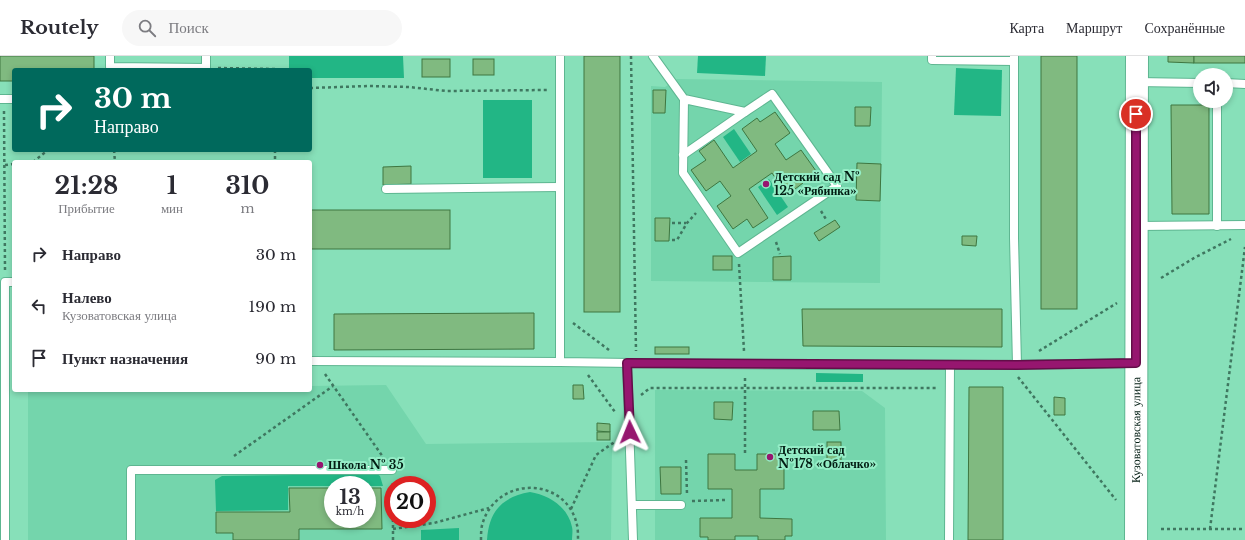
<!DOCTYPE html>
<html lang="ru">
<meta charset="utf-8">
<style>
body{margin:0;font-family:"Libre Baskerville",serif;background:#f7f7f7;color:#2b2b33;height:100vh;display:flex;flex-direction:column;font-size:15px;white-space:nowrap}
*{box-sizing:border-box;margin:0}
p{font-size:13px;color:#7c7c81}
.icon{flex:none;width:22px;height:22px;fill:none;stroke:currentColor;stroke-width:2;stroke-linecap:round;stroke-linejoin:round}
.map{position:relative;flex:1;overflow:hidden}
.drawer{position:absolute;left:12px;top:104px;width:300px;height:232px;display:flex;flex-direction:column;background:#fff;border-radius:4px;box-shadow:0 2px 6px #0003}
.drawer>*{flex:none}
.banner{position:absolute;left:12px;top:12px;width:300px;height:84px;border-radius:4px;box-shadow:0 2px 6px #0003;background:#00695c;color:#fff;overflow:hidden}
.controls{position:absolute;left:1193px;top:12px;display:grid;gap:8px}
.controls a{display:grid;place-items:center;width:40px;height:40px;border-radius:50%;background:#fff;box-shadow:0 2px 6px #0003;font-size:20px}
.speed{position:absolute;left:324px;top:420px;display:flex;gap:8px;font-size:20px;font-weight:700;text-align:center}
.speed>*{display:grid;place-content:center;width:52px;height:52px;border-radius:50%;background:#fff;box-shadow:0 2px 6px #0003;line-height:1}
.speed small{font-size:10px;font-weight:400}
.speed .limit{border:6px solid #d22;background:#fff;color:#111}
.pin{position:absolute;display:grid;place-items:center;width:34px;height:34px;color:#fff;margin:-17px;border:2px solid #fff;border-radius:50%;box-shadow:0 1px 4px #0007}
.me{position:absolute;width:44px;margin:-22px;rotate:358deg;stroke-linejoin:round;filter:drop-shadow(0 0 3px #0008)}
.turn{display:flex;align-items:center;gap:14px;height:84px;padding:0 16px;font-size:18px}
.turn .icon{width:52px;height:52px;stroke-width:2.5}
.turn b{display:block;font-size:28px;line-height:34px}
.eta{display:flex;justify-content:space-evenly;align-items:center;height:68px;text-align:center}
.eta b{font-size:24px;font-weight:700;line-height:28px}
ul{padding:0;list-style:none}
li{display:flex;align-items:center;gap:12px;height:52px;padding:0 16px}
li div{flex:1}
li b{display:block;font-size:15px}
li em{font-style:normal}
header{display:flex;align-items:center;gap:24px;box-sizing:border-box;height:56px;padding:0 20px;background:#fff;border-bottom:1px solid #e1e1e2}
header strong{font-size:19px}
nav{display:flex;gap:22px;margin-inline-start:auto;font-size:14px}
.search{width:280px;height:36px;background:#f7f7f7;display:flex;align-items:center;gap:10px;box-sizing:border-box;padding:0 14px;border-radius:22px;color:#7c7c81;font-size:15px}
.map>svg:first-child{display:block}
</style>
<header>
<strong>Routely</strong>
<div class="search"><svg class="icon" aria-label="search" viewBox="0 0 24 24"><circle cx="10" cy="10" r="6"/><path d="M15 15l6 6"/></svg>Поиск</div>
<nav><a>Карта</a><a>Маршрут</a><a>Сохранённые</a></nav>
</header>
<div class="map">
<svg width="1245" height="484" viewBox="0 0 1245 484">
<rect width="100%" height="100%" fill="#87e0b9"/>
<g fill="#74d5ac" fill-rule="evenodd">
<polygon points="677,23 882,26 880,227 651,225 651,30 665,31"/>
<path d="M386,329L426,388L612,386L611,484H28V334H310V330ZM333,429H367V463H333ZM393,429H427V463H393Z"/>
<polygon points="655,334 862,335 885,352 886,484 655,484"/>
</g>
<g fill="#22b685">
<polygon points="289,0 403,0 404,22 310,22 310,14 289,14"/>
<polygon points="698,0 766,0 765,20 697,17"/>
<polygon points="956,12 1002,14 1001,60 954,59"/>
<rect x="483" y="44" width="49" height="78"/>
<polygon points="734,73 751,98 740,106 723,81"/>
<polygon points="769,123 788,151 777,159 758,131"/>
<polygon points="816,317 863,318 863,326 816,326"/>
<polygon points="377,418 380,420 383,430 288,430 288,454 216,455 215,424 222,420"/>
<path d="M530,436C549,439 568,451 572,471C573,475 572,480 572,484H487C489,455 502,441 530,436Z"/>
<polygon points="459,472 459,484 421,484 421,474"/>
</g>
<g fill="#80ba80" stroke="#3e7640">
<polygon points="0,0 94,0 94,14 14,14 14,25 0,25"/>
<rect x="584" y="0" width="36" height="256"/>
<rect x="1041" y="0" width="36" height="253"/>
<polygon points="1168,0 1194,0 1194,7 1168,6"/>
<rect x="1194" y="0" width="51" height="7"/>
<rect x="422" y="3" width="28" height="18"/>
<rect x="473" y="3" width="21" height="16"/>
<polygon points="653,34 666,34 665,57 653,57"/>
<polygon points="1171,49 1209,49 1209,158 1172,158"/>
<polygon points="855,51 871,51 870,70 855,70"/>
<polygon points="775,56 790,77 775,88 786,104 801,94 816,115 801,125 803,127 787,139 772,117 749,133 768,162 753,172 747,163 733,173 717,150 731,140 720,125 706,135 691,114 706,104 699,95 714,84 733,112 757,95 742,73 757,62 760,66"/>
<polygon points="857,107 881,108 880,145 856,144"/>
<polygon points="411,110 411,128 383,129 383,111"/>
<rect x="310" y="154" width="140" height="39"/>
<polygon points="655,162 670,162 669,185 655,185"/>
<polygon points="835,164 840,171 819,185 814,177"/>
<polygon points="962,180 977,180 976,190 962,189"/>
<rect x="713" y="200" width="19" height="14"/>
<polygon points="791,200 791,224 773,224 773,201"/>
<polygon points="802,253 1002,253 1002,291 803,290"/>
<polygon points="534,257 534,293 334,294 334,258"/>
<rect x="655" y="291" width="34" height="7"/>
<polygon points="573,329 583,329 584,343 573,343"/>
<polygon points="969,331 1003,331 1003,484 968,484"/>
<polygon points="1054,341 1065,342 1065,359 1054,359"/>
<polygon points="714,346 733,346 732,364 714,363"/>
<polygon points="813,355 839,355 840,374 813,374"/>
<polygon points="597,367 610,368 610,376 597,375"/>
<rect x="597" y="376" width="13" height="8"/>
<rect x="827" y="386" width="14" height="20"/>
<polygon points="708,398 735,398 735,414 757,414 757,398 784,398 784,433 760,433 760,462 792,463 792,480 785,480 785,484 758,484 758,480 735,480 735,484 708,484 708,481 700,481 700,462 732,462 732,433 708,433"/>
<polygon points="660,411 681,411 681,438 661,438"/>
<polygon points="289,432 333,432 333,463 367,463 367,432 381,432 382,473 299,473 299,484 233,484 233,477 216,477 216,456 290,456"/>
</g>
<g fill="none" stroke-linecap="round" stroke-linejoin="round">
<g stroke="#5eb691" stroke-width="10">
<g id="lane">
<polyline points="110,0 110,11 206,12 206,0"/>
<path d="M560,0V306C751,309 943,311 1135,307"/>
<polyline points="653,0 684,43 683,117 738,197 837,130 772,38 745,56 684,43"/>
<polyline points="932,0 932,4 1014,5"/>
<polyline points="1014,0 1014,182 1017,309"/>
<polyline points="1137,26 1200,27"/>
<polyline points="1226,27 1245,28"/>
<polyline points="0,43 14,43"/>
<polyline points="683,99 745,56"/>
<polyline points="386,133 560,131"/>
<polyline points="1138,170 1245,169"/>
<polyline points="1217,170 1217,45"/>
<polyline points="310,305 560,306"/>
<polyline points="627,307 633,484"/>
<polyline points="632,449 681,449"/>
<polyline points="5,484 5,226 14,226"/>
<polyline points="131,484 131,414 392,414"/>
<polyline points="949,484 950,309"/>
</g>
</g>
<g stroke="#5eb691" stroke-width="24">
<g id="secondary">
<path id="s1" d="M1136,484L1137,0"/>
</g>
</g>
<g stroke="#3f7760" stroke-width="2.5" stroke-dasharray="3 3" stroke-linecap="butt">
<polyline points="631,0 636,295"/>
<polyline points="218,12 275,13"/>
<polyline points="310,32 368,30 409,31 446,35 547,34"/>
<polyline points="4,55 5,214"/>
<polyline points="114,94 115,106"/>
<polyline points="275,94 275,106"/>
<polyline points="33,106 48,94"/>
<polyline points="5,109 14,108"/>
<polyline points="821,155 827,165"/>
<polyline points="672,167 686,167"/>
<polyline points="672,184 677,184 687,167 696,157"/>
<polyline points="776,186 780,198"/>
<polyline points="739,208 744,295"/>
<polyline points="1161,222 1194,202 1231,183"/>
<polyline points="573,267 609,294"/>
<polyline points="1039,295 1117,247"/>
<polyline points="325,318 383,401"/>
<polyline points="588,319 615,356"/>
<polyline points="1018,321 1116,444"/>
<polyline points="641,339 650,332 937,332"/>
<polyline points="745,397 745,320"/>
<polyline points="234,400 333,330"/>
<polyline points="686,404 687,438"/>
<polyline points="393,427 393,484"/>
<polyline points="692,445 726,444"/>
<polyline points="571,453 596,399 616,385"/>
<polyline points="393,473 434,467 489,452"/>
<polyline points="1161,473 1245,473"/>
<polyline points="1210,473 1245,191"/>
<path d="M481,484C481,478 481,471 483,466C498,420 566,420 577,469C578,473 578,479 578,484"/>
</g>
<use href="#lane" stroke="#fff" stroke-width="8"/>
<use href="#secondary" stroke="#fff" stroke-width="22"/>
</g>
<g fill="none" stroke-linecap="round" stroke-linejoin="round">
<g stroke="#620e48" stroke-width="10">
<polyline id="route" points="630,376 627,307 1017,309 1136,307 1136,58"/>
</g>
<use href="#route" stroke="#96166f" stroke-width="7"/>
</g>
<g fill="#96166f" stroke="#94edc6" stroke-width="1.5">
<circle cx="766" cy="128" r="4"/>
<circle cx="770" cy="401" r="4"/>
<circle cx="320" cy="409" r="4"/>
</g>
<g text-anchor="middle" stroke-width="4" stroke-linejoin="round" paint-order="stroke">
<g font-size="12" font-weight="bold" fill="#021d13" stroke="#94edc6" text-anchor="start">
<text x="774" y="125">Детский сад №<tspan x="774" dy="14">125 «Рябинка»</tspan></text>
<text x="778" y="398">Детский сад<tspan x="778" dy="14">№178 «Облачко»</tspan></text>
<text x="328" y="413">Школа № 35</text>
</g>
<g font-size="12" fill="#021d13" stroke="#94edc6">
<text dy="4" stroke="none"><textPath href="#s1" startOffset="110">Кузоватовская улица</textPath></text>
</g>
</g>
</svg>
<div class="controls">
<a><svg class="icon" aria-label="sound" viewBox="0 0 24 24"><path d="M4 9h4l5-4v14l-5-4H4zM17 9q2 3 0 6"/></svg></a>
</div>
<div class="speed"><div>13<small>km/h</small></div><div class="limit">20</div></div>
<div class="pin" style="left:1136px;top:58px;background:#d93025"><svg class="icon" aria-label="arrive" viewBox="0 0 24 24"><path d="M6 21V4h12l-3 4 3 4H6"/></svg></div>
<svg class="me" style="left:630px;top:376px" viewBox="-20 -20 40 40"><path d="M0-17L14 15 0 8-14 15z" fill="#96166f" stroke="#fff" stroke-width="4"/></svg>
<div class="banner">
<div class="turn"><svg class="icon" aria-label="right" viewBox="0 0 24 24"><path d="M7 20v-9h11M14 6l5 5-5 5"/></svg><div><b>30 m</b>Направо</div></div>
</div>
<section class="drawer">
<div class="eta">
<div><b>21:28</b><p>Прибытие</p></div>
<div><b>1</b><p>мин</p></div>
<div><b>310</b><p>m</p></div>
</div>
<ul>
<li><svg class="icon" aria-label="right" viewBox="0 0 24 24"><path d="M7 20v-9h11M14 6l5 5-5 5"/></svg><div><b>Направо</b></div><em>30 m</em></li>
<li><svg class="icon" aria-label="left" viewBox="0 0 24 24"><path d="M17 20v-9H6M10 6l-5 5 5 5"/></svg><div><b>Налево</b><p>Кузоватовская улица</p></div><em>190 m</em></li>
<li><svg class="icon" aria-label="arrive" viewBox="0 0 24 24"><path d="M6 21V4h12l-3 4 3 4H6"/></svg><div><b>Пункт назначения</b></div><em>90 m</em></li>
</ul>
</section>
</div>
